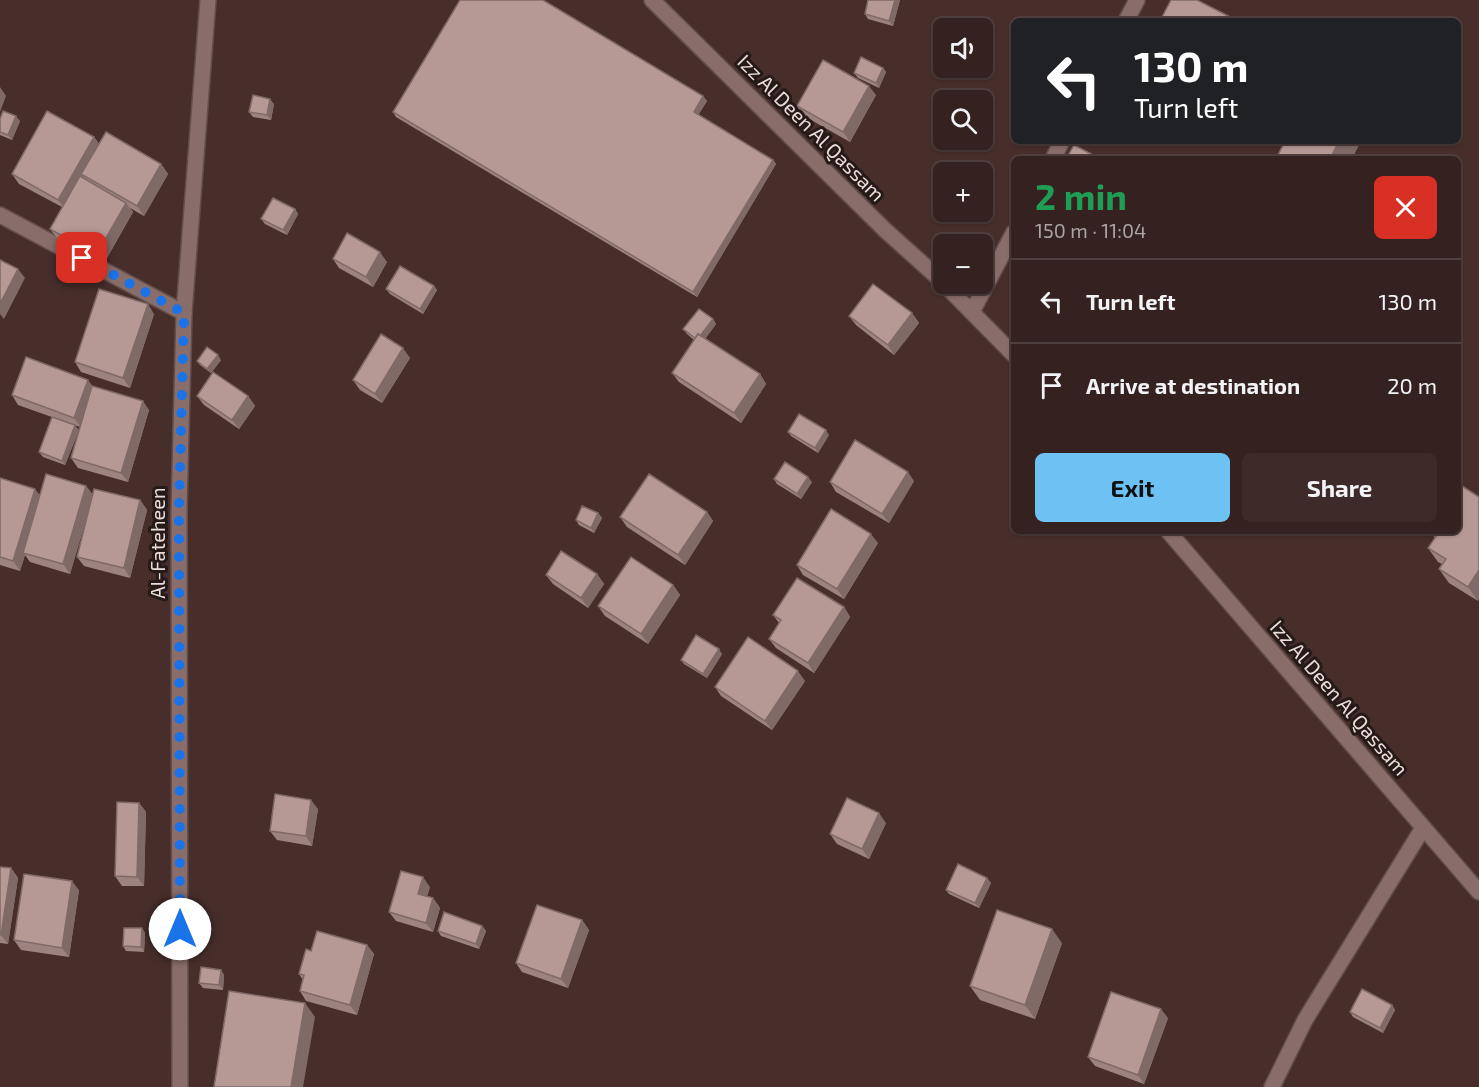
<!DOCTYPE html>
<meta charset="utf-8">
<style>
body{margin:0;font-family:"Exo 2",sans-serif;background:#3d2a29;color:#f1f3f6;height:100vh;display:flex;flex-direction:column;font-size:22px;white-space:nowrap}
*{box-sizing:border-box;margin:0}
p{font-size:20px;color:#aaa4a5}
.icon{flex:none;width:33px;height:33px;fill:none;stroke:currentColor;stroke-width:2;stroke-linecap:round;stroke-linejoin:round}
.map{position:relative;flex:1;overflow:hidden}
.sheet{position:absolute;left:1011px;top:156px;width:450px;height:378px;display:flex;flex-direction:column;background:#352220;border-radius:9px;box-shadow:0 2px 4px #0004,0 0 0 2px #4f3f3e}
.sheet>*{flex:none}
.top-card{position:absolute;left:1011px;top:18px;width:450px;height:126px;border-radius:9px;box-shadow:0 2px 4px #0004,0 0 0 2px #4f3f3e;background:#202124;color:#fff;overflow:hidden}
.controls{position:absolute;left:933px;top:18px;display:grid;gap:12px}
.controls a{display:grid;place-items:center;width:60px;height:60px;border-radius:9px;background:#352220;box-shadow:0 2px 4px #0004,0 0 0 2px #4f3f3e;font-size:30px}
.pin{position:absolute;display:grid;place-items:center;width:51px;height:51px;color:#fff;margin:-26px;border-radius:12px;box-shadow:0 3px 9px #0006}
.me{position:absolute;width:66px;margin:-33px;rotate:0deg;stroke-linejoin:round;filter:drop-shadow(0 0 4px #0008)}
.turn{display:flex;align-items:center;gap:21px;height:126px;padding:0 24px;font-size:27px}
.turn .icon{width:78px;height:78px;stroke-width:2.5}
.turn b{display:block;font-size:42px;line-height:51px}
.round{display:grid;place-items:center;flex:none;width:63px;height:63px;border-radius:9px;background:#3d2a29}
.overview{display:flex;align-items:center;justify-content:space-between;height:102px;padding:0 24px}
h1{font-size:36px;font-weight:700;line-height:45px;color:#1e9e55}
.cta{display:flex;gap:12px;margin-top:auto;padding:12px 24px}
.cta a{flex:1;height:69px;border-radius:9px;background:#6dc2f3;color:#111;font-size:24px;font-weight:700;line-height:69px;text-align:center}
.cta a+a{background:#3d2a29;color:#f1f3f6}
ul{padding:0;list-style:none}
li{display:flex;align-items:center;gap:18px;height:84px;padding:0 24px;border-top:2px solid #4f3f3e}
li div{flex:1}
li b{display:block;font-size:22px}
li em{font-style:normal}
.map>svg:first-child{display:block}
</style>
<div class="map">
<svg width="1479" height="1087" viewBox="0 0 1479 1087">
<rect width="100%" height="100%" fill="#472e2b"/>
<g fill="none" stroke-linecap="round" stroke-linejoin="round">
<g stroke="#614d4b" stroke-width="18">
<g id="minor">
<polyline points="652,0 885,230 944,283"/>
<polyline points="1126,21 1137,0"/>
<polyline points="1053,159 1062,141"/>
<polyline points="0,215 184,313"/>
<polyline points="944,284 1014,355"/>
<polyline points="973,310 1014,232"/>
<polyline points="1168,531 1479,892"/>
<polyline points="180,1087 179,510 184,313 208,0"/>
<polyline points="1272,1087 1305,1020 1423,828"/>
</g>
</g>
<use href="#minor" stroke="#896d6a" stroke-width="15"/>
</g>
<g fill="#9d837f">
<polygon points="900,0 893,26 868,19 865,14"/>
<polygon points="883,68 886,72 879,88 858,78 854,73"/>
<polygon points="876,95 850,142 804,116 797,106"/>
<polygon points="703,96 707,101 698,115 773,160 776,164 697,297 396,117 393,112"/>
<polygon points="274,104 271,120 253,117 249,112"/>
<polygon points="0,119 20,121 12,140 0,135"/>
<polygon points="94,137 99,144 161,164 168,174 144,216 130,208 133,212 103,265 57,238 50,229 62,207 19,184 12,174"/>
<polygon points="295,209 298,214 287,235 265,224 261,219"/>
<polygon points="333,259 387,262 373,287 339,268"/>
<polygon points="434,286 437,290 423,314 390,294 386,289"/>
<polygon points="912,313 919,323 894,355 856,325 849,316"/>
<polygon points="154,314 130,388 81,372 75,362"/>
<polygon points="713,319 716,324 705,339 760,374 766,384 741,423 679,382 672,373 694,340 687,334 683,329"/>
<polygon points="410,358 382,403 360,390 353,380"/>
<polygon points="221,360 211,373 200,365 197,361"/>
<polygon points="93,386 149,410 128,482 78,468 71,458 80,427 18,405 12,395"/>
<polygon points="197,396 248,396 255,406 239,429 204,405"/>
<polygon points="79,430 65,465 43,457 39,452"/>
<polygon points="788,432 829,435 818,453 791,436"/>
<polygon points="0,478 40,496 86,486 93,495 140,500 147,510 130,578 84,566 77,557 92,499 70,574 30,562 25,555 20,571 0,565"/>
<polygon points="774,479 812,482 801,499 777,484"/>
<polygon points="914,481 889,523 836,492 830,482"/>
<polygon points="707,512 713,521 685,565 627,527 620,517"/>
<polygon points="598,513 602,518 594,533 579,525 576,520"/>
<polygon points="1430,531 1458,531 1478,601 1449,583 1439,569 1442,564 1438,562 1428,548 1435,538"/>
<polygon points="878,543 844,599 803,575 797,565"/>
<polygon points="597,574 604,584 588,608 553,584 546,575"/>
<polygon points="673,585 680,595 648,644 605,616 598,606"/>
<polygon points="844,607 850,617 814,673 776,648 769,639 779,623 773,615"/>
<polygon points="722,654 707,678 684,664 681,660"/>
<polygon points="805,681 772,730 721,696 715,687"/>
<polygon points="139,803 146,812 144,886 122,886 115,876"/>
<polygon points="318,809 312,846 277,840 270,831"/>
<polygon points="886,823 869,859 837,844 830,834"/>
<polygon points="0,867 11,868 18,878 8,944 0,943"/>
<polygon points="987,878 991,883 979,908 949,894 946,890"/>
<polygon points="430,887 427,896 433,898 440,908 433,932 396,921 389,912"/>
<polygon points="79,890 69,957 21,950 14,940"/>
<polygon points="582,920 589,930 568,988 522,972 516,963"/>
<polygon points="482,926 486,931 479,949 441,936 438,931"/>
<polygon points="142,928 145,933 144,952 126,951 123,946"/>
<polygon points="1062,943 1035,1019 980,1000 970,986"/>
<polygon points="367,945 374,954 357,1015 306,1001 300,991 303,980 299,974"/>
<polygon points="221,970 224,975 223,990 203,988 199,983"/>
<polygon points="1392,1005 1395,1010 1383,1033 1353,1017 1350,1012"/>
<polygon points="1168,1018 1144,1084 1095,1066 1088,1057"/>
</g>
<g fill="#7f6a68">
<polygon points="895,0 900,0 893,26 889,21"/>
<polygon points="883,68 886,72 879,88 876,83"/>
<polygon points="869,86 876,95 850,142 843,132"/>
<polygon points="0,87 6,96 0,112"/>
<polygon points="703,96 707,101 697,117 694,112"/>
<polygon points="270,99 274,104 271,120 267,115"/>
<polygon points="16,116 20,121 12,140 8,135"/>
<polygon points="94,137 101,146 81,174 83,177 65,209 58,200"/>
<polygon points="1339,141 1361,141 1352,159 1330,159"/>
<polygon points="773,160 776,164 697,297 693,292"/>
<polygon points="161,164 168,174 144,216 137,206"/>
<polygon points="126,203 133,212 103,265 96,255"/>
<polygon points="295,209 298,214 287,235 283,230"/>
<polygon points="380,252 387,262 373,287 366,277"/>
<polygon points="18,269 25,278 4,319 0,314 0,304"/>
<polygon points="434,286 437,290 423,314 420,309"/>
<polygon points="148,304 154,314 130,388 123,378"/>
<polygon points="912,313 919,323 894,355 888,345"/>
<polygon points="713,319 716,324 700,345 697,340"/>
<polygon points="403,348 410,358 382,403 375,394"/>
<polygon points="218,355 221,360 211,373 207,369"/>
<polygon points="760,374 766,384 741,423 734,413"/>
<polygon points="88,380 95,389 81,427 74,418"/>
<polygon points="248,396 255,406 239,429 232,420"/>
<polygon points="143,401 149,410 128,482 121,473"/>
<polygon points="75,425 79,430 65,465 62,461"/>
<polygon points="826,430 829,435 818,453 815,448"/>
<polygon points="908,472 914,481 889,523 882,514"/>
<polygon points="808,477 812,482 801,499 797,494"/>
<polygon points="86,486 93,495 70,574 63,564"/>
<polygon points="35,489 42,498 23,553 25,555 20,571 13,561"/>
<polygon points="140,500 147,510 130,578 124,568"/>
<polygon points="707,512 713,521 685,565 678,555"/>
<polygon points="598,513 602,518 594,533 591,528"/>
<polygon points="871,534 878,543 844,599 837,589"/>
<polygon points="1479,570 1479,599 1478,601 1468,587"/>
<polygon points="597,574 604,584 588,608 581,598"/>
<polygon points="673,585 680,595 648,644 641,634"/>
<polygon points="844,607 850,617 814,673 808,663"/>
<polygon points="719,649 722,654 707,678 703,674"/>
<polygon points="798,671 805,681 772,730 765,721"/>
<polygon points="311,800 318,809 312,846 306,836"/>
<polygon points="139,803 146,812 144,886 137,877"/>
<polygon points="879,813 886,823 869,859 862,849"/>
<polygon points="11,868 18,878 8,944 1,935"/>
<polygon points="423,877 430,887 425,903 418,894"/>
<polygon points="987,878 991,883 979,908 975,903"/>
<polygon points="72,881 79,890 69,957 62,948"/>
<polygon points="433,898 440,908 433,932 426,923"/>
<polygon points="582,920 589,930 568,988 561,979"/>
<polygon points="482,926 486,931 479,949 476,944"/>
<polygon points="142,928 145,933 144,952 141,947"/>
<polygon points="1052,929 1062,943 1035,1019 1025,1005"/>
<polygon points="367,945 374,954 357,1015 350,1005"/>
<polygon points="221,970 224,975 223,990 219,985"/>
<polygon points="305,1003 315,1017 303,1087 291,1087"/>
<polygon points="1392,1005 1395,1010 1383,1033 1380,1028"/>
<polygon points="1161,1009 1168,1018 1144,1084 1138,1075"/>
</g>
<g fill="#b69894" stroke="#7f6a68" stroke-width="1.5">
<polygon points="460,0 543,0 703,96 694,112 773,160 693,292 393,112"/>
<polygon points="868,0 895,0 889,21 865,14"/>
<polygon points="1171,0 1197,0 1238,21 1160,21"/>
<polygon points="861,57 883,68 876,83 854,73"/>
<polygon points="823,60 869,86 843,132 797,106"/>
<polygon points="253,95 270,99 267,115 249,112"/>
<polygon points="3,111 16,116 8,135 0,132 0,119"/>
<polygon points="47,111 94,137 58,200 12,174"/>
<polygon points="106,132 161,164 137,206 81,174"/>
<polygon points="1285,141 1339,141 1330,159 1276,159"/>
<polygon points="1074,145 1095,156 1093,159 1066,159"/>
<polygon points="80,176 126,203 96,255 50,229"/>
<polygon points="273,198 295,209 283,230 261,219"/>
<polygon points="347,233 380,252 366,277 333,259"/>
<polygon points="0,260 18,269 0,304"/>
<polygon points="400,266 434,286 420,309 386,289"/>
<polygon points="873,284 912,313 888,345 849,316"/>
<polygon points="99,289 148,304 123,378 75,362"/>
<polygon points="699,309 713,319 700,336 698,334 695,338 683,329"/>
<polygon points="381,334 403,348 375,394 353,380"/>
<polygon points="698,334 760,374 734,413 672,373"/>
<polygon points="207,347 218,355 207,369 197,361"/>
<polygon points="26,357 88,380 74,418 12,395"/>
<polygon points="213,372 248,396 232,420 197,396"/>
<polygon points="92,386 143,401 121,473 71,458"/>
<polygon points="799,414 826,430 815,448 788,432"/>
<polygon points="52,417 75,425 62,461 39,452"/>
<polygon points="855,440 908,472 882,514 830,482"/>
<polygon points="785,462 808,477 797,494 774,479"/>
<polygon points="46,474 86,486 63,564 23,553"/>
<polygon points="649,474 707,512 678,555 620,517"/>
<polygon points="0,478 35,489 13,561 0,557"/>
<polygon points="1459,484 1479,497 1479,570 1468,587 1439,569 1446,559 1428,548 1437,535 1431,531 1458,531"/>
<polygon points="94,489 140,500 124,568 77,557"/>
<polygon points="582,506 598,513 591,528 576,520"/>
<polygon points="831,509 871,534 837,589 797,565"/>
<polygon points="561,551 597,574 581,598 546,575"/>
<polygon points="631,557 673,585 641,634 598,606"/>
<polygon points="797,578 844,607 808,663 769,639 781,620 773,615"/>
<polygon points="696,635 719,649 703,674 681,660"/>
<polygon points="748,637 798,671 765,721 715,687"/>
<polygon points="275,794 311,800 306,836 270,831"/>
<polygon points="847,798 879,813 862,849 830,834"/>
<polygon points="117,802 139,803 137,877 115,876"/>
<polygon points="958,864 987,878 975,903 946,890"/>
<polygon points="0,867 11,868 1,935 0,935"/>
<polygon points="401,871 423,877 418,894 433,898 426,923 389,912"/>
<polygon points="24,874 72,881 62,948 14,940"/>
<polygon points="537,905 582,920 561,979 516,963"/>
<polygon points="997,910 1052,929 1025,1005 970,986"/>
<polygon points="444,912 482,926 476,944 438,931"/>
<polygon points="124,928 142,928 141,947 123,946"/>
<polygon points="317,931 367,945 350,1005 300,991 304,975 299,974 306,949 311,951"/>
<polygon points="201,967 221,970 219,985 199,983"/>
<polygon points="1362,989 1392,1005 1380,1028 1350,1012"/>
<polygon points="229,991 305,1003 291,1087 214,1087"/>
<polygon points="1111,992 1161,1009 1138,1075 1088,1057"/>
</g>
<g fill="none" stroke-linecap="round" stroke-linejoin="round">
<polyline stroke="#1a73e8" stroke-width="10" stroke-dasharray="0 18" points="82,258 184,313 179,510 180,929"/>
</g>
<g text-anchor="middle" stroke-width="6" stroke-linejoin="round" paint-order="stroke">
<g font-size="20" fill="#ebdbd9" stroke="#251a18">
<text transform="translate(811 128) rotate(45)" y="7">Izz Al Deen Al Qassam</text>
<text transform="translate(158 543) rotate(-90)" y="7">Al-Fateheen</text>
<text transform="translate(1339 698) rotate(49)" y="7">Izz Al Deen Al Qassam</text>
</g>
</g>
</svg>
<div class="controls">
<a><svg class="icon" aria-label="sound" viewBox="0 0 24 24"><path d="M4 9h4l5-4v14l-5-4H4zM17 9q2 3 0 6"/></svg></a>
<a><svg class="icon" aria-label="search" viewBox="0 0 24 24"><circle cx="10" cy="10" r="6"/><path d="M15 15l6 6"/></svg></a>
<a>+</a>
<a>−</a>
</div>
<div class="pin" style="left:82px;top:258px;background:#d93025"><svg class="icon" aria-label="arrive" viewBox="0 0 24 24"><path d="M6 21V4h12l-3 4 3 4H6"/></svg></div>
<svg class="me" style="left:180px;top:929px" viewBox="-20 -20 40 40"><circle r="19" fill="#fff"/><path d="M0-13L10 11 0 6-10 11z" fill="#1a73e8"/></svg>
<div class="top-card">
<div class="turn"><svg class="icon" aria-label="left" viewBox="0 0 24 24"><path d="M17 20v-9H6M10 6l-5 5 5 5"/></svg><div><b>130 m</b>Turn left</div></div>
</div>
<section class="sheet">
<div class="overview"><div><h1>2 min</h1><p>150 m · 11:04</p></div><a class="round" style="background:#d93025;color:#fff"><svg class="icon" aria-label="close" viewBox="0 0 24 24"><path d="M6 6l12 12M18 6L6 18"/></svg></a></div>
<ul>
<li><svg class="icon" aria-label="left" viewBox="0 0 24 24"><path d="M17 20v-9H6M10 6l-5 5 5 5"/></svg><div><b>Turn left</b></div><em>130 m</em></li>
<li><svg class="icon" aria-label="arrive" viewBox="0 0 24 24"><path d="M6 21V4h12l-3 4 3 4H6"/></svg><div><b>Arrive at destination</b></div><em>20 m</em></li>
</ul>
<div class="cta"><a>Exit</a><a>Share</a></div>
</section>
</div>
